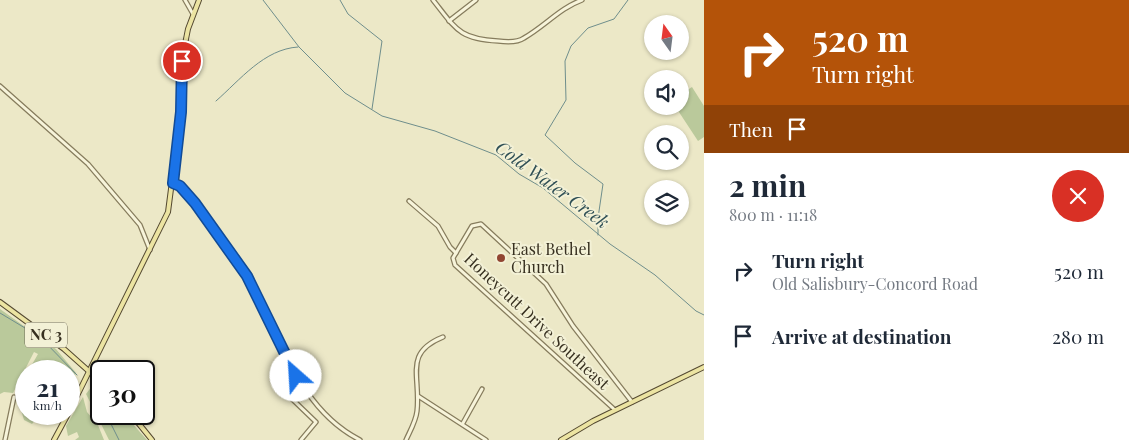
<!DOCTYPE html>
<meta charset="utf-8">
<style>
body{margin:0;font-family:"Playfair Display",serif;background:#f2f2f3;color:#1f2937;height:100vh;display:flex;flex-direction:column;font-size:19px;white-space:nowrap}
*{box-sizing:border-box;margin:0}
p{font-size:16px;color:#747a83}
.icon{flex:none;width:28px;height:28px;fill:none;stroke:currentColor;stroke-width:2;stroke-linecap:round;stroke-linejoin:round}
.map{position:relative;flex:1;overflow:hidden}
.sheet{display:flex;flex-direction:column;background:#fff;width:425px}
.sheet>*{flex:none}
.banner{background:#b45309;color:#fff;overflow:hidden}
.needle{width:32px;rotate:346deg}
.controls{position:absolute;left:644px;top:15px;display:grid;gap:10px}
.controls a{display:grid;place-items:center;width:45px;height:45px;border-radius:50%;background:#fff;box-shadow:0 1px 4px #0004;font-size:25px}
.speed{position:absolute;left:15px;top:360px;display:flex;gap:10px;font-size:25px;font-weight:700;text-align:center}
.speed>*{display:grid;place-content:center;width:65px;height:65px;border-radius:50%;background:#fff;box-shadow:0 1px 4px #0004;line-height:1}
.speed small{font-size:12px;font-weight:400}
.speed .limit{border:2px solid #111;border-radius:8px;background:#fff;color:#111}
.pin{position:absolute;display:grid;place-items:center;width:42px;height:42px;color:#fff;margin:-21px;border:2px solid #fff;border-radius:50%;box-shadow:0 1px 5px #0007}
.me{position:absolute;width:55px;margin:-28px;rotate:334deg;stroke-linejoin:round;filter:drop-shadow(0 0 4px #0008)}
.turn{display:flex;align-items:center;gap:18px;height:105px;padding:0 25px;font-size:22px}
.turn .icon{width:65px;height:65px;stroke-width:2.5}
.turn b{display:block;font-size:35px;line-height:42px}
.then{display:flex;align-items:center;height:48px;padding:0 25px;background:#0003;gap:10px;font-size:19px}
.round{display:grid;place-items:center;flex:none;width:52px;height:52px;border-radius:26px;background:#f2f2f3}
.head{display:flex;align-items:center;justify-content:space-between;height:85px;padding:0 25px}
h1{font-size:30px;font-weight:700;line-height:38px}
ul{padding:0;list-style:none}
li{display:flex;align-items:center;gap:15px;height:65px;padding:0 25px}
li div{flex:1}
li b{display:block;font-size:19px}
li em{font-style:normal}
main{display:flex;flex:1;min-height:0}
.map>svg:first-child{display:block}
</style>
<main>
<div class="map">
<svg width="704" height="440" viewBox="0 0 704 440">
<rect width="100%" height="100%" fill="#ece8c7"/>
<g fill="#bac99b">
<polygon points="692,87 704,106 704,137 698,141 675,106 680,106 680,95"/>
<polygon points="0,309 56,349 76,373 69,389 69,371 26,371 26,414 33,414 36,419 32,424 24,420 16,393 38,354 34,352 13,393 4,392 0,394"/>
<polygon points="92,386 97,387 101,391 101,414 124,414 147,440 109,440 86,394"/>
<polygon points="83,397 87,412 98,425 104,440 75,440 79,437 77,432 68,436 66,426"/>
</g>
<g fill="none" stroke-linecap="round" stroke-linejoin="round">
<g stroke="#6f8e8c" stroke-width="1">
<polyline points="263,0 299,47 345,93 382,116 435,131 496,155 519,174 543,188 610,244 655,275 696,311 704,315"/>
<polyline points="340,0 348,14 382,41 372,109"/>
<path d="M216,101C240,80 264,49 298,47"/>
<polyline points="598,235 598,218 603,184 575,163 545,135 566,100 565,61 571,46 588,28 614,19 628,0"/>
<polyline points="0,313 40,337 77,375"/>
<polyline points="91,390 101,407"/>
<polyline points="106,414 119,440"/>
</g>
<g stroke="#867c5d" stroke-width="5.5">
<g id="minor">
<polyline points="185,0 193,14"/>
<path d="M433,0C456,29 459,39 498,41C506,42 517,43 524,38C545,26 560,8 582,0"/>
<polyline points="449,21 476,0"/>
<polyline points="0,86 88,164 140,225 150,250"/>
<path d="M173,183C191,191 205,215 216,231C227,249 242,266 252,284C282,340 299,409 360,440"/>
<polyline points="409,201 438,226 450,247 456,253"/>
<polyline points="301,385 291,398 316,422 301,440"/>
<polyline points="418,396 486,440"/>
<polyline points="615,410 455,265 453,258 472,226 481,224 546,284 573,326 632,402"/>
<polyline points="463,423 482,389"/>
<polyline points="5,440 14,397"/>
<path d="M406,440C410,431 416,421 417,411C421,376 403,353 443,337"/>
</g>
</g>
<g stroke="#544931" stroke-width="6">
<g id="major">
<polyline points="0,302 64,349 101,382"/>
<polyline points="69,412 168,212 181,112 183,54 188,29 199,0"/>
<polyline points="131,414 152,440"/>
<polyline points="54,440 68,414"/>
<polyline points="561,440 593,421 704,367"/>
</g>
</g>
<use href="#minor" stroke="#f7f4da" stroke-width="3"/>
<use href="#major" stroke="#ece4a2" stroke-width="4"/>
</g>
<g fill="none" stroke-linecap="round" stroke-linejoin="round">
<g stroke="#114b97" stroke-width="12">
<polyline id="route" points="182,61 181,112 173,183 180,186 195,203 247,276 296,376"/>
</g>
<use href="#route" stroke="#1a73e8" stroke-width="9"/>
</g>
<circle fill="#914531" stroke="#f3f1d6" stroke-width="2" cx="501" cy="258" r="5"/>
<g text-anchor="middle" stroke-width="4" stroke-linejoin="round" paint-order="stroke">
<rect fill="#f3f1d6" stroke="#6f6a57" stroke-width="1" x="25" y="322.5" width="42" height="25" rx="4"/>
<g font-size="15" font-weight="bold" fill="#373020">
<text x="46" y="340">NC 3</text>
</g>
<g font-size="16" fill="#373020" stroke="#f3f1d6" text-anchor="start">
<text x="511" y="255">East Bethel<tspan x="511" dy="18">Church</tspan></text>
</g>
<g font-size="16" fill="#373020" stroke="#f3f1d6">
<text transform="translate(537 321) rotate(43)" y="6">Honeycutt Drive Southeast</text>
</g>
<g font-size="18" font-style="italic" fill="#305056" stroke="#f3f1d6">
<text transform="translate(552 185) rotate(36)" y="6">Cold Water Creek</text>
</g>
</g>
</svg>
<div class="controls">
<a><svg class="needle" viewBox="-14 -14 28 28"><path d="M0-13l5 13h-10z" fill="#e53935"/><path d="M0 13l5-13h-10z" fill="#747a83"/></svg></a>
<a><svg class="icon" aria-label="sound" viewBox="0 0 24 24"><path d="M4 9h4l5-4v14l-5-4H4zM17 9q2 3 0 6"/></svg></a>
<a><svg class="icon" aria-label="search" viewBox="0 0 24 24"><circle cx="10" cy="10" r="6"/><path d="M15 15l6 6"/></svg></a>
<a><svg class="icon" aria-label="layers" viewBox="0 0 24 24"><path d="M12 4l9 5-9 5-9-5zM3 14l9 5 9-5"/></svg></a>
</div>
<div class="speed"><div>21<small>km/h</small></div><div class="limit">30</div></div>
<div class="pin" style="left:182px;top:61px;background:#d93025"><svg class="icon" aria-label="arrive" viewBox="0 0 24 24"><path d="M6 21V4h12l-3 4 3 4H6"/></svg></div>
<svg class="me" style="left:296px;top:376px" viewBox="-20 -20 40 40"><circle r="19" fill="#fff"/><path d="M0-13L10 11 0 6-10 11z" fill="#1a73e8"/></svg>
</div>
<section class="sheet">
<div class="banner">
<div class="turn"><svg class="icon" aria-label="right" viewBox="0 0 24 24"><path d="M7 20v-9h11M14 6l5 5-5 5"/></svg><div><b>520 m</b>Turn right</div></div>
<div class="then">Then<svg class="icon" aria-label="arrive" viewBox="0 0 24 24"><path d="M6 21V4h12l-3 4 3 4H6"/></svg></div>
</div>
<div class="head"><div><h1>2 min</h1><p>800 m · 11:18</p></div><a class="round" style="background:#d93025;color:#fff"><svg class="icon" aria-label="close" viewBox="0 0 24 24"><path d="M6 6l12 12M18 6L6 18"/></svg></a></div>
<ul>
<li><svg class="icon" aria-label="right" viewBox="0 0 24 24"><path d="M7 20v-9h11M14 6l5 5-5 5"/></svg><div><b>Turn right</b><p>Old Salisbury-Concord Road</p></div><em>520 m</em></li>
<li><svg class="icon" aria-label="arrive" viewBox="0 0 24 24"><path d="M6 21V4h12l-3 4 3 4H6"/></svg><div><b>Arrive at destination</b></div><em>280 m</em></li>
</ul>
</section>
</main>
